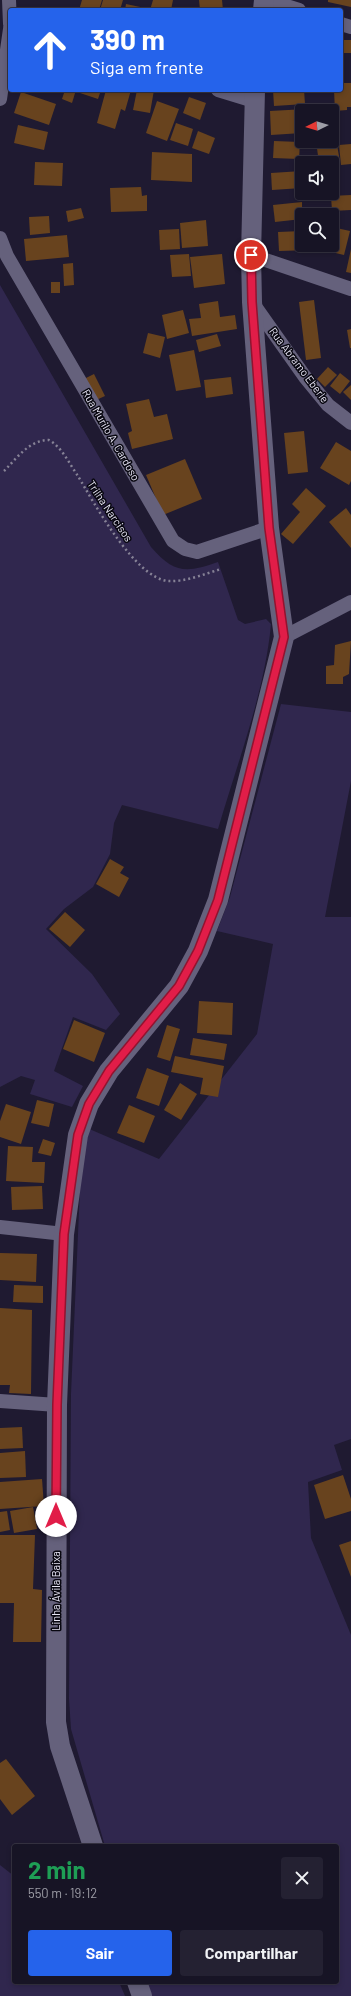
<!DOCTYPE html>
<html lang="pt">
<meta charset="utf-8">
<style>
body{margin:0;font-family:Barlow,sans-serif;background:#242132;color:#f1f3f6;height:100vh;display:flex;flex-direction:column;font-size:15px;white-space:nowrap}
*{box-sizing:border-box;margin:0}
p{font-size:13px;color:#9e9ea7}
.icon{flex:none;width:22px;height:22px;fill:none;stroke:currentColor;stroke-width:2;stroke-linecap:round;stroke-linejoin:round}
.map{position:relative;flex:1;overflow:hidden}
.sheet{position:absolute;left:12px;top:1844px;width:327px;height:140px;display:flex;flex-direction:column;background:#171425;border-radius:4px;box-shadow:0 2px 6px #0003,0 0 0 1px #363342}
.sheet>*{flex:none}
.top-card{position:absolute;left:8px;top:8px;width:335px;height:84px;border-radius:4px;box-shadow:0 2px 6px #0003,0 0 0 1px #363342;background:#2563eb;color:#fff;overflow:hidden}
.needle{width:26px;rotate:265deg}
.tools{position:absolute;left:295px;top:104px;display:grid;gap:8px}
.tools a{display:grid;place-items:center;width:44px;height:44px;border-radius:4px;background:#171425;box-shadow:0 2px 6px #0003,0 0 0 1px #363342;font-size:20px}
.pin{position:absolute;display:grid;place-items:center;width:34px;height:34px;color:#fff;margin:-17px;border:2px solid #fff;border-radius:50%;box-shadow:0 1px 4px #0007}
.me{position:absolute;width:44px;margin:-22px;rotate:0deg;stroke-linejoin:round;filter:drop-shadow(0 0 3px #0008)}
.turn{display:flex;align-items:center;gap:14px;height:84px;padding:0 16px;font-size:18px}
.turn .icon{width:52px;height:52px;stroke-width:2.5}
.turn b{display:block;font-size:28px;line-height:34px}
.round{display:grid;place-items:center;flex:none;width:42px;height:42px;border-radius:4px;background:#242132}
.summary{display:flex;align-items:center;justify-content:space-between;height:68px;padding:0 16px}
h1{font-size:24px;font-weight:700;line-height:30px;color:#1e9e55}
.action{display:flex;gap:8px;margin-top:auto;padding:8px 16px}
.action a{flex:1;height:46px;border-radius:4px;background:#2563eb;color:#fff;font-size:16px;font-weight:700;line-height:46px;text-align:center}
.action a+a{background:#242132;color:#f1f3f6}
.map>svg:first-child{display:block}
</style>
<div class="map">
<svg width="351" height="1996" viewBox="0 0 351 1996">
<rect width="100%" height="100%" fill="#1f1a31"/>
<g fill="#30274e">
<path d="M0,285L151,547C174,574 187,573 218,562L238,620L245,624L266,619L271,624C265,691 237,764 218,829L122,805L114,823L110,854L93,887L64,909L46,929L92,974L120,1014L106,1030L73,1017L54,1071L83,1086L72,1107L30,1094L35,1080L21,1076L0,1087Z"/>
<polygon points="281,704 351,712 351,781 325,917 351,917 351,1439 334,1445 342,1470 308,1482 311,1538 351,1635 351,1996 151,1996 147,1982 337,1982 337,1846 105,1846 71,1729 69,1699 71,1394 82,1143 87,1128 159,1159 257,1034 273,944 217,931 230,897"/>
<polygon points="0,1865 14,1876 14,1982 119,1982 125,1996 0,1996"/>
</g>
<g fill="#68431e">
<polygon points="82,0 102,0 99,10 79,10"/>
<polygon points="103,0 123,0 120,10 100,10"/>
<polygon points="153,0 173,0 171,10 150,10"/>
<polygon points="199,0 222,0 223,10 200,10"/>
<polygon points="328,0 351,0 351,7 328,2"/>
<polygon points="126,4 145,8 144,10 125,10"/>
<rect x="341" y="40" width="10" height="13"/>
<polygon points="341,83 351,83 351,107 347,107 347,110 335,111 334,90 341,90"/>
<polygon points="65,90 76,90 72,103 62,99"/>
<polygon points="80,90 101,90 98,99 80,93"/>
<polygon points="106,90 131,90 125,111 121,109 115,129 97,123"/>
<polygon points="137,90 154,90 150,113 133,110"/>
<polygon points="273,90 304,90 305,104 274,106"/>
<polygon points="21,92 56,104 49,125 14,113"/>
<polygon points="189,97 206,103 200,120 183,113"/>
<polygon points="157,101 179,109 167,141 146,133"/>
<polygon points="306,109 306,111 302,111 302,133 271,135 270,111"/>
<polygon points="176,123 193,129 188,146 170,140"/>
<polygon points="18,125 48,132 44,150 14,143"/>
<polygon points="198,131 215,138 209,154 192,148"/>
<polygon points="332,139 336,139 340,162 319,163 316,141 332,141"/>
<polygon points="274,141 300,142 299,159 273,158"/>
<polygon points="351,144 351,164 341,165 339,145"/>
<polygon points="152,152 192,154 192,182 151,180"/>
<polygon points="35,162 63,163 62,186 34,185"/>
<polygon points="302,171 302,188 272,190 271,173"/>
<polygon points="141,187 142,196 147,195 147,211 111,212 110,188"/>
<polygon points="351,195 351,210 332,211 331,196"/>
<polygon points="302,202 302,219 275,222 273,205"/>
<polygon points="81,208 84,218 68,222 66,211"/>
<polygon points="49,216 50,233 30,235 29,217"/>
<polygon points="206,220 208,246 182,248 180,223"/>
<polygon points="332,227 350,231 344,255 323,250 324,245 332,245"/>
<polygon points="179,229 180,249 160,250 159,230"/>
<polygon points="302,231 302,245 312,245 312,250 279,251 278,232"/>
<polygon points="67,235 69,257 26,261 24,239"/>
<polygon points="351,249 351,273 346,272"/>
<polygon points="189,254 191,276 172,277 170,255"/>
<polygon points="222,254 225,284 194,288 190,257"/>
<polygon points="73,263 74,285 64,286 63,264"/>
<rect x="51" y="282" width="9" height="11"/>
<polygon points="314,300 321,358 306,360 299,302"/>
<polygon points="218,301 220,317 235,315 237,329 192,336 189,319 201,318 199,304"/>
<polygon points="183,310 189,333 167,339 162,315"/>
<polygon points="351,329 351,348 350,348 347,330"/>
<polygon points="148,333 165,337 160,358 143,353"/>
<polygon points="217,334 221,346 199,352 196,340"/>
<polygon points="194,350 201,387 176,391 169,355"/>
<polygon points="328,367 337,375 325,387 317,379"/>
<polygon points="340,373 350,381 340,394 330,386"/>
<polygon points="94,374 105,396 94,401 84,379"/>
<polygon points="231,377 233,394 206,398 204,380"/>
<polygon points="351,385 351,400 343,392"/>
<polygon points="149,399 154,417 167,414 173,439 132,449 128,433 132,431 126,404"/>
<polygon points="304,431 308,472 288,474 284,433"/>
<polygon points="336,442 351,451 351,481 349,485 320,468"/>
<polygon points="185,459 202,499 163,515 146,475"/>
<polygon points="306,488 326,506 293,544 281,534 300,512 292,504"/>
<polygon points="346,508 351,515 351,548 329,522"/>
<polygon points="351,641 349,674 343,677 343,684 326,684 326,666 334,665 335,645"/>
<polygon points="110,859 124,867 120,873 129,878 119,897 96,884"/>
<polygon points="65,912 85,930 70,947 49,929"/>
<polygon points="199,1001 233,1003 232,1035 197,1033"/>
<polygon points="74,1020 105,1033 94,1062 63,1049"/>
<polygon points="167,1025 180,1029 170,1061 157,1057"/>
<polygon points="193,1038 227,1044 224,1060 190,1055"/>
<polygon points="175,1056 224,1066 218,1097 200,1094 203,1078 171,1072"/>
<polygon points="147,1068 169,1076 159,1106 136,1098"/>
<polygon points="180,1083 197,1094 181,1120 164,1110"/>
<polygon points="37,1100 54,1104 49,1127 31,1123"/>
<polygon points="6,1104 31,1112 21,1144 0,1137 0,1121"/>
<polygon points="129,1105 155,1116 144,1143 117,1133"/>
<polygon points="43,1139 55,1143 51,1156 38,1153"/>
<polygon points="8,1146 33,1147 32,1162 45,1162 44,1183 6,1181"/>
<polygon points="42,1186 43,1209 12,1210 11,1187"/>
<polygon points="0,1253 37,1254 36,1282 0,1280"/>
<polygon points="14,1285 43,1286 43,1303 13,1302"/>
<polygon points="0,1308 32,1310 31,1394 9,1393 10,1385 0,1385"/>
<polygon points="22,1427 23,1448 0,1449 0,1428"/>
<polygon points="25,1451 26,1477 0,1478 0,1453"/>
<polygon points="343,1475 351,1499 351,1511 325,1519 314,1485"/>
<polygon points="42,1479 44,1506 0,1509 0,1482"/>
<polygon points="33,1507 37,1529 14,1533 10,1511"/>
<polygon points="7,1511 10,1530 0,1532 0,1512"/>
<polygon points="0,1535 35,1535 33,1589 42,1590 41,1642 13,1642 14,1603 0,1603"/>
<polygon points="351,1541 351,1577 339,1545"/>
<polygon points="6,1759 35,1796 12,1815 0,1799 0,1763"/>
</g>
<g fill="none" stroke-linecap="round" stroke-linejoin="round">
<path stroke="#868296" stroke-width="2.5" stroke-dasharray="2 3" stroke-linecap="butt" d="M4,471C17,458 29,440 49,440C62,447 70,465 78,476C94,503 135,578 168,581C185,582 205,574 221,569"/>
<g stroke="#65617c" stroke-width="14">
<polyline points="9,0 10,24"/>
<polyline points="268,0 299,10"/>
<polyline points="341,24 351,27"/>
<polyline points="218,90 254,101"/>
<polyline points="0,99 10,29"/>
<polyline points="0,238 7,256 173,541 185,549 197,552 269,528"/>
<polyline points="251,255 351,289"/>
<polyline points="252,302 305,377 328,405 351,423"/>
<polyline points="284,637 351,602"/>
<polyline points="0,1227 64,1234"/>
<polyline points="0,1401 57,1405"/>
</g>
<g stroke="#65617c" stroke-width="20">
<polyline points="263,10 264,0"/>
<polyline points="93,1846 60,1746 56,1722 57,1405 64,1234 78,1135 89,1104 109,1071 179,986 198,951 218,900 284,637 269,528 252,302 251,255 255,90"/>
<polyline points="137,1982 142,1996"/>
</g>
</g>
<g fill="none" stroke-linecap="round" stroke-linejoin="round">
<g stroke="#92132f" stroke-width="10">
<polyline id="route" points="56,1516 57,1405 64,1234 78,1135 89,1104 109,1071 179,986 198,951 218,900 284,637 269,528 252,302 251,255"/>
</g>
<use href="#route" stroke="#e11d48" stroke-width="7"/>
</g>
<g text-anchor="middle" stroke-width="3" stroke-linejoin="round" paint-order="stroke">
<g font-size="11" fill="#e7e5f5" stroke="#080710">
<text transform="translate(299 365) rotate(53)" y="4">Rua Abramo Eberle</text>
<text transform="translate(111 435) rotate(60)" y="4">Rua Murilo A. Cardoso</text>
<text transform="translate(110 511) rotate(56)" y="4">Trilha Narcisos</text>
<text transform="translate(56 1591) rotate(-90)" y="4">Linha Ávila Baixa</text>
</g>
</g>
</svg>
<div class="tools">
<a><svg class="needle" viewBox="-14 -14 28 28"><path d="M0-13l5 13h-10z" fill="#e53935"/><path d="M0 13l5-13h-10z" fill="#9e9ea7"/></svg></a>
<a><svg class="icon" aria-label="sound" viewBox="0 0 24 24"><path d="M4 9h4l5-4v14l-5-4H4zM17 9q2 3 0 6"/></svg></a>
<a><svg class="icon" aria-label="search" viewBox="0 0 24 24"><circle cx="10" cy="10" r="6"/><path d="M15 15l6 6"/></svg></a>
</div>
<div class="pin" style="left:251px;top:255px;background:#d93025"><svg class="icon" aria-label="arrive" viewBox="0 0 24 24"><path d="M6 21V4h12l-3 4 3 4H6"/></svg></div>
<svg class="me" style="left:56px;top:1516px" viewBox="-20 -20 40 40"><circle r="19" fill="#fff"/><path d="M0-13L10 11 0 6-10 11z" fill="#e11d48"/></svg>
<div class="top-card">
<div class="turn"><svg class="icon" aria-label="ahead" viewBox="0 0 24 24"><path d="M12 20V5M6 11l6-6 6 6"/></svg><div><b>390 m</b>Siga em frente</div></div>
</div>
<section class="sheet">
<div class="summary"><div><h1>2 min</h1><p>550 m · 19:12</p></div><a class="round"><svg class="icon" aria-label="close" viewBox="0 0 24 24"><path d="M6 6l12 12M18 6L6 18"/></svg></a></div>
<div class="action"><a>Sair</a><a>Compartilhar</a></div>
</section>
</div>
